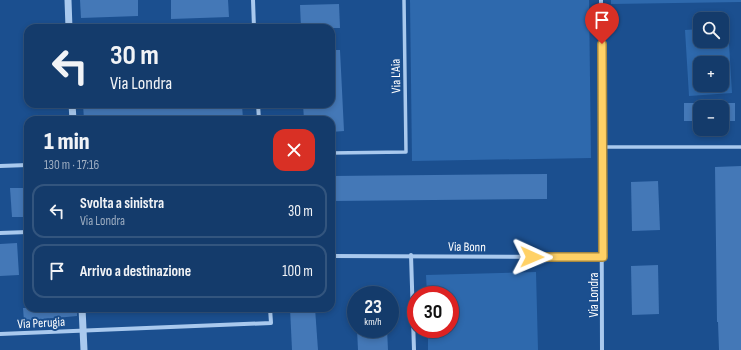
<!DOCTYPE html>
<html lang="it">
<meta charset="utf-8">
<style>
body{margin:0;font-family:"Sofia Sans Condensed",sans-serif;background:#1d4271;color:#f1f3f6;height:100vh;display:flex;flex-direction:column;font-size:15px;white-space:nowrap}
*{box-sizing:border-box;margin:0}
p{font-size:13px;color:#9dadc1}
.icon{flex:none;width:22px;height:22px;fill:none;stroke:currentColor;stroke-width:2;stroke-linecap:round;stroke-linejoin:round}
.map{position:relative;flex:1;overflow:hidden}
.details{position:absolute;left:24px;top:116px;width:311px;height:196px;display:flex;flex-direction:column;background:#143b6b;border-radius:12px;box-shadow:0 2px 6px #0003,0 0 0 1px #33557e}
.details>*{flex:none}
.guide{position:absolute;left:24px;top:24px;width:311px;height:84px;border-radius:12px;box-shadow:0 2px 6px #0003,0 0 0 1px #33557e;background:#143b6b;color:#f1f3f6;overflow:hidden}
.buttons{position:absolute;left:693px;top:12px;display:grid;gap:8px}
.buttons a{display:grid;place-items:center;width:36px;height:36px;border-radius:8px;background:#143b6b;box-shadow:0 2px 6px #0003,0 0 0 1px #33557e;font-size:20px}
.speed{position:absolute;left:347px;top:286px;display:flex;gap:8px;font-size:20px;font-weight:700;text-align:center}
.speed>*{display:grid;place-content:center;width:52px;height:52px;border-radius:50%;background:#143b6b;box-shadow:0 2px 6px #0003,0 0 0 1px #33557e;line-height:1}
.speed small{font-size:10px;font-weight:400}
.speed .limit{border:6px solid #d22;background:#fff;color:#111}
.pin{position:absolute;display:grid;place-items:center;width:34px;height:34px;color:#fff;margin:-41px -17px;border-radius:50% 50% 50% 0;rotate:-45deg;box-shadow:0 0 4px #0007}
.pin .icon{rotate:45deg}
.me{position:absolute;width:44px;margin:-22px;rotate:91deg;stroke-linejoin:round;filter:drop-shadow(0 0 3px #0008)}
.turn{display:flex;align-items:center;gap:14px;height:84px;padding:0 20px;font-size:18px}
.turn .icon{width:52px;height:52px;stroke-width:2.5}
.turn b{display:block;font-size:28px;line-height:34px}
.round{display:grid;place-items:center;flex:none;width:42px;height:42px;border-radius:12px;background:#1d4271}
.overview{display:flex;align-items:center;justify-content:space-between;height:68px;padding:0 20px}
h1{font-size:24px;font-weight:800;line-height:30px}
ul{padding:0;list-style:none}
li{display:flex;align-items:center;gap:12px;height:54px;margin:0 8px 6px;padding:0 12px;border:2px solid #33557e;border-radius:12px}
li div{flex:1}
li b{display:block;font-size:15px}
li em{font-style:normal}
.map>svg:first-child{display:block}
</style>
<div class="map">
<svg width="741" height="350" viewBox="0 0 741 350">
<rect width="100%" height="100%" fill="#1b4f8f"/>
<g fill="#2e69ad" fill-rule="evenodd">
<polygon points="410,0 589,0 591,158 412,161"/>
<polygon points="611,0 741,0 741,2 611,4"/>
<path d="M728,27L732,93L689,96L685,30L700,29V41H722V28ZM700,63H722V85H700Z"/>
<polygon points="536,272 538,350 428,350 428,329 450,329 450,295 427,295 426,275"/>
</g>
<g fill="#4478b7">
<polygon points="80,0 138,0 138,16 81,18"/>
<polygon points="171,0 228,0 229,17 171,19"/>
<polygon points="339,4 340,28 301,28 300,5"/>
<polygon points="331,50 340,50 344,131 331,132 331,120 304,120 303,104 331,104"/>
<rect x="684" y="103" width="16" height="18"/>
<rect x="722" y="103" width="13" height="18"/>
<polygon points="83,104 179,104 179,109 219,107 219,104 242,104 243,120 84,120"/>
<polygon points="741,166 741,350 719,350 718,322 717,322 715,167"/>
<polygon points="547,174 547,199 331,201 331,176"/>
<polygon points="658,181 660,230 632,231 631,182"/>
<polygon points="10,188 28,188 28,217 12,217"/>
<polygon points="17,243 19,275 0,276 0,244"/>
<polygon points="658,265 659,314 632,315 631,266"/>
<polygon points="23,308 77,308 77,316 24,321"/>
<polygon points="290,308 315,308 318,350 292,350"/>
<polygon points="357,329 387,329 388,350 358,350"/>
</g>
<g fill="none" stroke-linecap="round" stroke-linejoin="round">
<g stroke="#a9c9ee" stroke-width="3.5">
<polyline points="602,147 741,147"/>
<polyline points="331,153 406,152 404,0"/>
</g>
<g stroke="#a9c9ee" stroke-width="4">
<polyline points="253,0 254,28"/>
<polyline points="601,0 602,350"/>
<polyline points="258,104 259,120"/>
<polyline points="0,166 28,165"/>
<polyline points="0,233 28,232"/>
<polyline points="411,255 414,350"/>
<polyline points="331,256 603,257"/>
<polyline points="0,334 271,323 270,308"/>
</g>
<g stroke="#a9c9ee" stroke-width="7">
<polyline points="68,0 69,28"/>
<polyline points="72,104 73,120"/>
<polyline points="82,308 84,350"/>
</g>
</g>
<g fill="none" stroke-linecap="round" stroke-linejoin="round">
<g stroke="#a68842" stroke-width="10">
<polyline id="route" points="532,257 603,257 602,44"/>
</g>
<use href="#route" stroke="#ffd166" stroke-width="7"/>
</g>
<g text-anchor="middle" stroke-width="4" stroke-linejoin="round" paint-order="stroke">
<g font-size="13" fill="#fff" stroke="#1b4f8f">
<text transform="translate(395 76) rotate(-91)" y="5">Via L'Aia</text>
<text transform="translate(467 246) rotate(1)" y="5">Via Bonn</text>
<text transform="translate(593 295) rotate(-90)" y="5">Via Londra</text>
<text transform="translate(41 322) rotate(-3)" y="5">Via Perugia</text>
</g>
</g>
</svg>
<div class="buttons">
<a><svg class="icon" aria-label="search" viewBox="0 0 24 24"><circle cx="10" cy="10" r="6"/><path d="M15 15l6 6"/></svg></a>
<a>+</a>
<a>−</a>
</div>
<div class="speed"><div>23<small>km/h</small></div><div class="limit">30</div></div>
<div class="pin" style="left:602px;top:44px;background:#d93025"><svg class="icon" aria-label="arrive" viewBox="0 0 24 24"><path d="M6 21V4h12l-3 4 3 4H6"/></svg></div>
<svg class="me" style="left:532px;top:257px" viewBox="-20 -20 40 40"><path d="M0-17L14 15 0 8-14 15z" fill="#ffd166" stroke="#fff" stroke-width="4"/></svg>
<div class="guide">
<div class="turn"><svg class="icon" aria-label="left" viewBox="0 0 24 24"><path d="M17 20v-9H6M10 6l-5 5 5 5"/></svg><div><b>30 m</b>Via Londra</div></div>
</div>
<section class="details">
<div class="overview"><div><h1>1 min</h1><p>130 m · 17:16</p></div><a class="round" style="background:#d93025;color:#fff"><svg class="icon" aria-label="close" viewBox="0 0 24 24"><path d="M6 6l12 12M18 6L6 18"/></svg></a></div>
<ul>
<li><svg class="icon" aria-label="left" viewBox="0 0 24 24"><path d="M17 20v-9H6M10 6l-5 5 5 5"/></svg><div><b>Svolta a sinistra</b><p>Via Londra</p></div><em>30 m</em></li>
<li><svg class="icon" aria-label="arrive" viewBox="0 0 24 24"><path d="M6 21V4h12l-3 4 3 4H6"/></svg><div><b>Arrivo a destinazione</b></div><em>100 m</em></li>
</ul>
</section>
</div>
